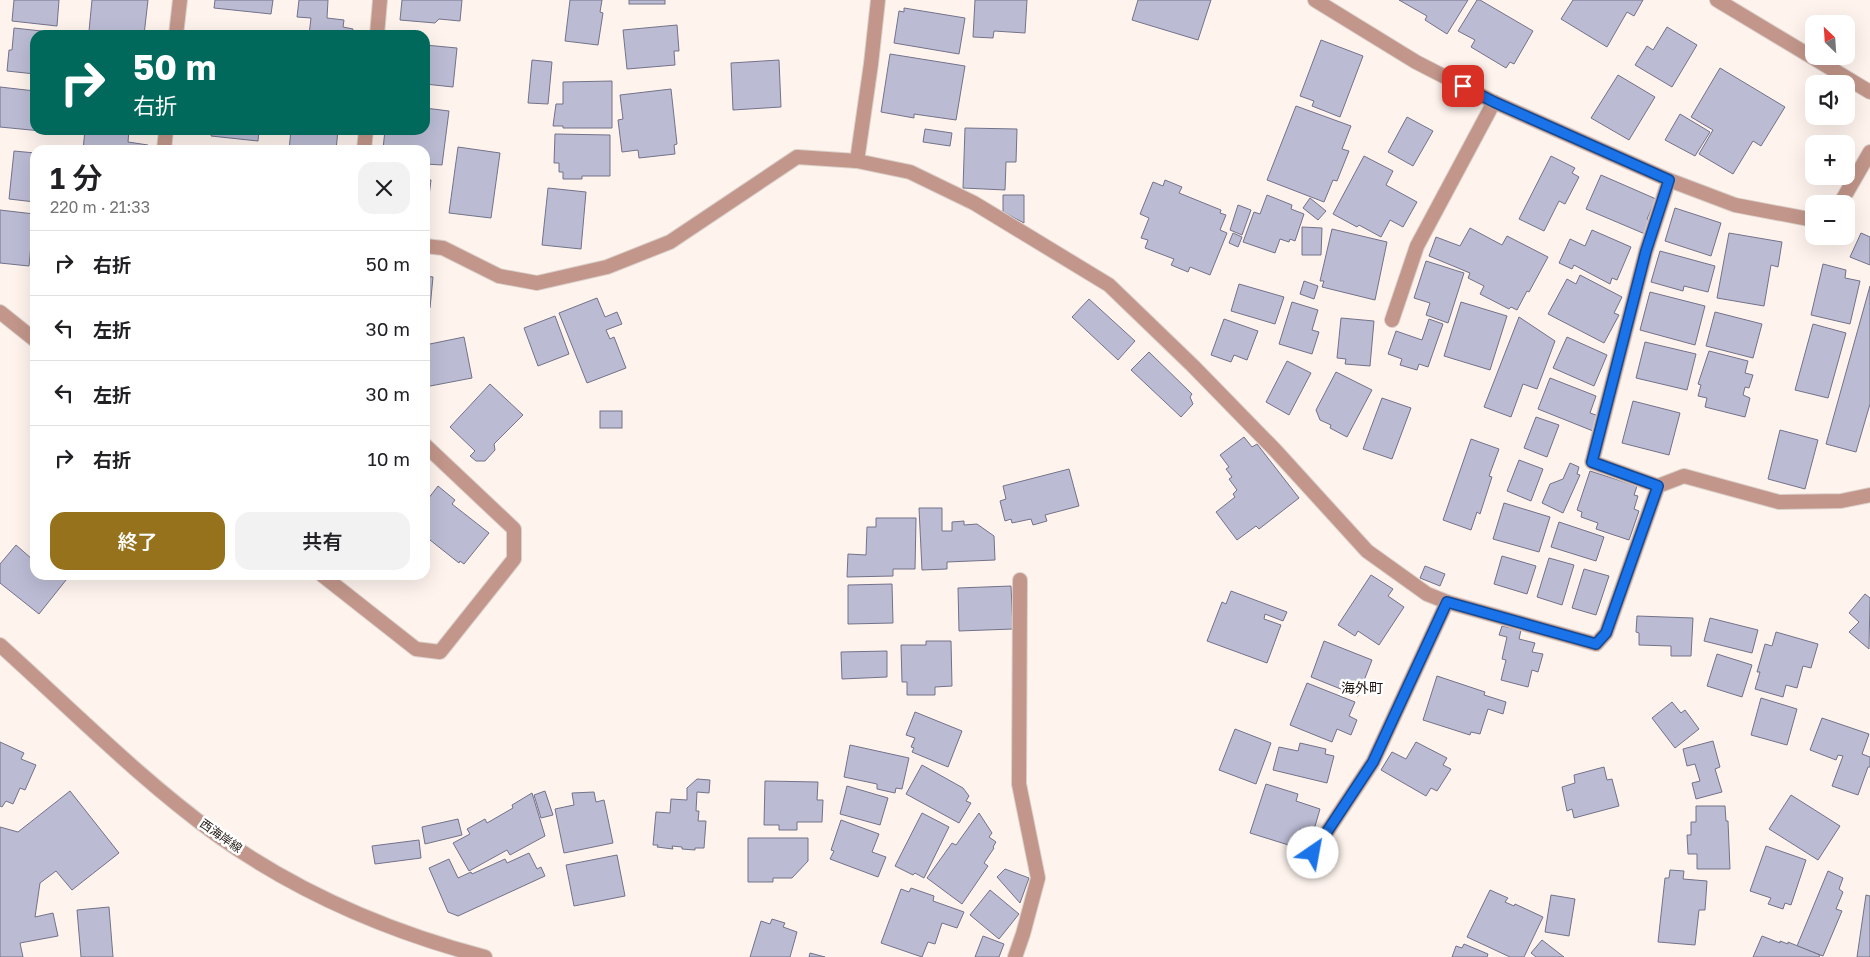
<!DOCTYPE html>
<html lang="ja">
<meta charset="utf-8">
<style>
body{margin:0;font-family:"Golos Text","Noto Sans JP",sans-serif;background:#f2f2f2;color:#202124;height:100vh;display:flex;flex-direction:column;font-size:19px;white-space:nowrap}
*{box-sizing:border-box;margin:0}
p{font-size:16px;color:#757577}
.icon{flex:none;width:28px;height:28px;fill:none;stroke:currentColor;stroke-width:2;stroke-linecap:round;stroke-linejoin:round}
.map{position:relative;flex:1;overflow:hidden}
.drawer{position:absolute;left:30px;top:145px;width:400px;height:435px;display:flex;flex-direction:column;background:#fff;border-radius:15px;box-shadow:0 5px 20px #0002}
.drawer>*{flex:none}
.hud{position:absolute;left:30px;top:30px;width:400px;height:105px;border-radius:15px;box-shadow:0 5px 20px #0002;background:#00695c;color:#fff;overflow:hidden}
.needle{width:32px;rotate:335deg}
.tools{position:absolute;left:1805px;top:15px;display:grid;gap:10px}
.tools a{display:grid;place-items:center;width:50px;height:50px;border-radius:10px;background:#fff;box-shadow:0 5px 20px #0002;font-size:25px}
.pin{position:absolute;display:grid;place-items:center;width:42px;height:42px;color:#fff;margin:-21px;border-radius:10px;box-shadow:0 2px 8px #0006}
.me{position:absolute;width:55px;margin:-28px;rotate:33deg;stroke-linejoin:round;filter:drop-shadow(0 0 4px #0008)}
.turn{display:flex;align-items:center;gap:18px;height:105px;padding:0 20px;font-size:22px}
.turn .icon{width:65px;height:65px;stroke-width:2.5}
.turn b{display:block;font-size:35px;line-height:42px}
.round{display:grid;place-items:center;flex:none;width:52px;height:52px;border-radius:15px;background:#f2f2f2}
.overview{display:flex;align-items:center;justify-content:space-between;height:85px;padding:0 20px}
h1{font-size:30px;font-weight:600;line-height:38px}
.primary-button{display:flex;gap:10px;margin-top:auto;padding:10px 20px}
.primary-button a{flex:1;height:58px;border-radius:15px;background:#96721c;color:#fff;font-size:20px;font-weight:600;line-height:58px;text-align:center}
.primary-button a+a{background:#f2f2f2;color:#202124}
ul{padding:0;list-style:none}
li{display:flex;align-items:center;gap:15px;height:65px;padding:0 20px;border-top:1px solid #e0e0e0}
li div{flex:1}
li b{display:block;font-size:19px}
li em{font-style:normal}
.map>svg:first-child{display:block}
</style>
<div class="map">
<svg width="1870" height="957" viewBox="0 0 1870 957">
<rect width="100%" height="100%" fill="#fef3ed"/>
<g fill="#bbbbd4" stroke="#737289">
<polygon points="14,0 59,0 57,26 12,21"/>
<polygon points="92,0 148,0 144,35 89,31"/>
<polygon points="215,0 273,0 271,14 214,8"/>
<polygon points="299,0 328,0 327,18 344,20 343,27 353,29 352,35 309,35 311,18 297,17"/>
<polygon points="402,0 462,0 460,21 439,19 435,23 400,20"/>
<polygon points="570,0 602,0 600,12 603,13 598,45 565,41"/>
<rect x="629" y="0" width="36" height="4"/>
<polygon points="975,0 1027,0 1025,33 994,31 993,38 973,37"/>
<polygon points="1138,0 1211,0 1198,40 1132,20"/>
<polygon points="1399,0 1468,0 1447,34 1425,20 1427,16"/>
<polygon points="1477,0 1480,0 1533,31 1514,64 1510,62 1506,68 1471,47 1475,40 1458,31"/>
<polygon points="1573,0 1643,0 1634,16 1627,12 1607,47 1561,19"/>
<polygon points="904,8 965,18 959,54 894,43 899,11 904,12"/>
<polygon points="677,25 679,51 674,51 675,65 627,69 623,30"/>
<polygon points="1667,27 1697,45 1672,87 1635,65 1647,46 1653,50"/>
<polygon points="14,28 69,34 69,35 35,35 35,74 7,71 9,50 12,50"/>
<polygon points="221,31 256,35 221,35"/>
<polygon points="1321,40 1363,56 1340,117 1312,106 1314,101 1300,96"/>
<polygon points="425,45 457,48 453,87 425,84"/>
<polygon points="890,54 965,66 956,120 914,114 914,118 881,112"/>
<polygon points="532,60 552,62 548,104 528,103"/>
<polygon points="779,60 781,107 733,110 731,63"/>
<polygon points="1720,68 1785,107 1761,146 1753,141 1733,174 1699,154 1713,130 1691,117"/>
<polygon points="1618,75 1655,97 1629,140 1591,118"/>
<polygon points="612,81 612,128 563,128 563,126 553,126 556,104 563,104 563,82"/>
<polygon points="0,87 35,91 35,130 62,130 62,133 0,127"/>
<polygon points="671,89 677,144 674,145 675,154 639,158 638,150 622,152 618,120 623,119 620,95"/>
<polygon points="1296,106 1351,126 1342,149 1349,151 1337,181 1333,180 1324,202 1267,180"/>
<polygon points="425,108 449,111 442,165 425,164 425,150 383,149 385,130 425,130"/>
<polygon points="1680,114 1710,132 1695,156 1665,140"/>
<polygon points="1407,117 1433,131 1413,166 1388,152"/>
<polygon points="965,128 1017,129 1016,162 1006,162 1005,190 963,188"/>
<polygon points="925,129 952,133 950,146 923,142"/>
<polygon points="85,130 129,130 128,142 148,145 148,150 83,150"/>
<polygon points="212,130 259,130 258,141 211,136"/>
<polygon points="291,130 338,130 336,150 289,150"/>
<polygon points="555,134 610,135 610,176 582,176 582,179 563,179 563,172 559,172 559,163 554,163"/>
<polygon points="458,147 500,153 491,218 449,213"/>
<polygon points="14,151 35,153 35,202 9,199"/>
<polygon points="1364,156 1393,171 1386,185 1417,202 1403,227 1390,220 1381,237 1359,225 1357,227 1333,214"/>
<polygon points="1551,156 1575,168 1572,173 1579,177 1565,204 1559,201 1544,231 1519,219"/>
<polygon points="1601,175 1656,199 1647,219 1651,221 1645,234 1586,209"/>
<polygon points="425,179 431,180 426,220 425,220"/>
<polygon points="1165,180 1182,187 1179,193 1221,210 1220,213 1226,215 1220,230 1227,233 1210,275 1190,267 1188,272 1171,265 1174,259 1145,248 1148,240 1141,238 1149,218 1140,214 1153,182 1163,186"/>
<polygon points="548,188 586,192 581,249 542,245"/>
<polygon points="1003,195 1024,195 1024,223 1003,212"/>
<polygon points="1267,195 1292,205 1291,209 1304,214 1295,241 1290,239 1289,242 1280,239 1275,253 1243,242 1254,212 1260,214"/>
<polygon points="1310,198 1326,211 1318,220 1303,208"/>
<polygon points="1238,205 1251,210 1242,235 1230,230"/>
<polygon points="1675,208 1721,223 1711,256 1665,241"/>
<polygon points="0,210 34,214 29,266 0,263"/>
<polygon points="1302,227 1322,228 1321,255 1302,255"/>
<polygon points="1470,228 1502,245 1507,236 1548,257 1529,292 1527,291 1517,310 1511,307 1509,309 1480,294 1484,286 1468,278 1470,273 1429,256 1436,237 1460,246"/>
<polygon points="1332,229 1387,242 1375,300 1322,287 1324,281 1320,281"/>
<polygon points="1592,230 1631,247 1617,280 1612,278 1610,284 1574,265 1572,269 1559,263 1570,239 1585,246"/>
<polygon points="1233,233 1242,237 1238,247 1229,243"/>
<polygon points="1729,233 1782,242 1778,267 1771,265 1764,306 1717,298"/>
<polygon points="1861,233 1870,237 1870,265 1850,257"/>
<polygon points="1660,251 1715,266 1708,292 1684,286 1683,291 1651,282"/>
<polygon points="1426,261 1464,273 1448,323 1426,315 1430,303 1414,298"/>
<polygon points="1823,264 1846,270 1845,278 1860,281 1850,324 1811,315"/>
<polygon points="1580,275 1622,297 1614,313 1619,315 1604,343 1548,314 1567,279 1576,284"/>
<polygon points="425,276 433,277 430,308 425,308"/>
<polygon points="1304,281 1318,286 1314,299 1300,294"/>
<polygon points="1239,284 1284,297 1275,324 1231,311"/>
<polygon points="1870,286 1870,404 1856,452 1826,444"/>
<polygon points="1650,292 1705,306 1695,345 1640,330"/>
<polygon points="597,298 605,317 617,312 622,324 606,330 610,339 614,337 626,368 587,383 559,313"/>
<polygon points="1089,299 1135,341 1118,360 1072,317"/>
<polygon points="1292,302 1318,310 1312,330 1319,332 1312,354 1279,344"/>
<polygon points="1461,302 1507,316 1490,370 1444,356"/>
<polygon points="1715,312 1762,324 1753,358 1706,346"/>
<polygon points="555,316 569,354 538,366 524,328"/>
<polygon points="1519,317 1555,341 1537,389 1523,384 1511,417 1484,407"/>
<polygon points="1341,318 1374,321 1370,366 1345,364 1346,359 1337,358"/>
<polygon points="1224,319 1258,331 1247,360 1234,355 1231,362 1211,355"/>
<polygon points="1429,319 1443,324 1428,367 1419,364 1417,370 1400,365 1402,359 1388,354 1396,331 1422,340"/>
<polygon points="1813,324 1846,333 1828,398 1795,390"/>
<polygon points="464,337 472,378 425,387 425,345"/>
<polygon points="1567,337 1607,355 1594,386 1553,368"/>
<polygon points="1645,342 1696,354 1687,390 1636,378"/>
<polygon points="1709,351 1748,361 1745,373 1753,375 1749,388 1745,387 1743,395 1750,398 1745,417 1705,407 1707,398 1698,396 1701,385 1698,384"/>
<polygon points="1149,352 1192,394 1190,397 1193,404 1181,417 1131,370"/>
<polygon points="1287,361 1311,373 1289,415 1266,402"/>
<polygon points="1336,372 1372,390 1347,437 1330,428 1331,425 1320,420 1316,410"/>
<polygon points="1550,378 1596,396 1590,413 1599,416 1593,431 1538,409"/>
<polygon points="490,384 523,415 494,444 495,450 485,461 476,461 470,456 475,451 450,427"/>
<polygon points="1382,398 1411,408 1392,459 1363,449"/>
<polygon points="1633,401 1680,413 1669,455 1622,443"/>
<rect x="600" y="411" width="22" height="17"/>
<polygon points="1536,417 1559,425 1547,457 1524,448"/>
<polygon points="1780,430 1818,440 1805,489 1768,479"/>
<polygon points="1244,437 1252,447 1257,444 1299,498 1259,529 1256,526 1237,540 1216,512 1235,497 1233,494 1237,490 1229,479 1232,477 1226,469 1229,467 1220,455"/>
<polygon points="1471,439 1499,449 1489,476 1492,477 1480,514 1477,512 1471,530 1443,520"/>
<polygon points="1519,460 1543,469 1531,501 1507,491"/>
<polygon points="1570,463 1579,467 1577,474 1580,475 1563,513 1542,503 1550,484 1563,479"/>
<polygon points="1069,469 1079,506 1045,515 1047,521 1033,525 1031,519 1012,523 1011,519 1005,521 1000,501 1006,499 1003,486"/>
<polygon points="1590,471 1637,486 1634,495 1638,496 1634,509 1639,511 1629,540 1596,529 1598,523 1581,517 1582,512 1577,510"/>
<polygon points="438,486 455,500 452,504 489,533 464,564 460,561 459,563 425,536 425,503"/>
<polygon points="1504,503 1550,517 1539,552 1493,539"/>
<polygon points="919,508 942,508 942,531 952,531 952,522 964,521 964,525 977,524 994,536 995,560 947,562 947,569 922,570"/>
<polygon points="876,518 916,518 915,569 893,569 893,576 847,577 848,554 866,555 867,527 876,527"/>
<polygon points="1559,522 1604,537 1596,561 1551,547"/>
<polygon points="16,545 32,559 35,556 35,575 70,575 39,614 0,583 0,564"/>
<polygon points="1502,556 1536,566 1527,594 1494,584"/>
<polygon points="1549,558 1574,565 1562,605 1537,597"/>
<polygon points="1425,566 1445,574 1440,586 1420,578"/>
<polygon points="1584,569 1609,576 1596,615 1572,608"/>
<polygon points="1371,575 1393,589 1388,596 1404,607 1379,645 1358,631 1355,636 1338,625"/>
<polygon points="892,584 893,623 848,624 848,585"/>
<polygon points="1011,586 1013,629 959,631 958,588"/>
<polygon points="1231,591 1287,612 1283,621 1265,614 1264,619 1281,625 1267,663 1207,641 1222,602 1226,604"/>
<polygon points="1865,594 1870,598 1869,649 1849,632 1859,622 1849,613"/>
<polygon points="1637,616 1693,618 1691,656 1671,656 1671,646 1639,645 1639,633 1636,632"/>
<polygon points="1710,618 1758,630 1752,653 1704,641"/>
<polygon points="1502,626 1521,630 1519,639 1535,643 1532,652 1543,654 1538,672 1532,670 1528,687 1501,680 1506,660 1502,659 1507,637 1499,635"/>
<polygon points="1776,632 1818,644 1811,668 1803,666 1797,688 1786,685 1783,697 1755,689 1760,672 1757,672 1765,644 1772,646"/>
<polygon points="926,641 951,641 952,686 935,687 935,695 907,695 907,682 902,682 901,645 926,645"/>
<polygon points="1324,641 1372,660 1358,696 1311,677"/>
<polygon points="887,651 887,677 842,679 841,652"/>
<polygon points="1717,654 1752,665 1742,697 1707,686"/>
<polygon points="1437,676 1485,692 1484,695 1506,702 1503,714 1488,709 1480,734 1471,732 1470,735 1423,720"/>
<polygon points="1307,683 1355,702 1349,716 1357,720 1351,735 1337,729 1332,742 1290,725"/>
<polygon points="1761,698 1797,709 1787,745 1751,735"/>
<polygon points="1672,702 1681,713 1685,710 1699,729 1675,748 1652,718"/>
<polygon points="915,712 962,731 948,767 912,752 914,748 911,747 915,738 906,735"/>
<polygon points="1822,718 1869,734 1862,754 1870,757 1870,767 1868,767 1858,795 1832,786 1843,756 1838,755 1836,760 1810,750"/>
<polygon points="1235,729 1271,743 1256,784 1219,770"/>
<polygon points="1713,741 1720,767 1715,769 1722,792 1696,799 1692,783 1700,781 1695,764 1687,766 1683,749"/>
<polygon points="0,742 24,753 21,759 36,765 25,790 20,788 13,804 6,801 2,807 0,806"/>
<polygon points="1416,742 1447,758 1443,765 1451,769 1437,791 1431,788 1426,796 1381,770 1392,752 1406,759"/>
<polygon points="1300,743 1326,749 1325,754 1334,756 1327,783 1273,770 1279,747 1298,751"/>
<polygon points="850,745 909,758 902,789 896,788 895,793 877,789 877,784 844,777"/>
<polygon points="922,765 963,788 969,796 966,801 971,803 959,823 906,794"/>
<polygon points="1604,767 1607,780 1612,779 1619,806 1574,818 1572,809 1567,811 1562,787 1575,783 1574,775"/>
<polygon points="697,779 710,780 709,793 697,792 696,811 699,811 698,821 706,821 704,848 695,848 695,850 682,849 682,847 672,846 673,849 657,847 658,845 653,845 656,812 670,813 671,799 687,800 687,788"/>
<polygon points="765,781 818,782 817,800 823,800 822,822 797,822 797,830 779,830 779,825 764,825"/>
<polygon points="1266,784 1298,794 1296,801 1320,809 1313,833 1300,829 1295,847 1250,833"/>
<polygon points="847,786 888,798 880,825 840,814"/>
<polygon points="70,791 119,853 72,890 56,871 40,883 35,917 53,913 58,936 20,943 23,957 0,957 0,827 18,832"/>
<polygon points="545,791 553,815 541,818 534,795"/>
<polygon points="594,792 596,802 604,800 613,843 564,853 555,809 574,805 572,793"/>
<polygon points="532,793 545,836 510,855 507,850 469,871 453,843 470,834 467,829 485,819 487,823 513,808 512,805"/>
<polygon points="1791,795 1840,826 1818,860 1769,829"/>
<polygon points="1696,806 1725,806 1726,821 1728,821 1730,869 1697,869 1697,854 1688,854 1687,835 1691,835 1691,822 1696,822"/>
<polygon points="922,813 949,827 924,878 915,873 913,875 895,866"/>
<polygon points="979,813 992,833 989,837 996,842 993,847 994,848 984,863 988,866 962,904 927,878 952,843 956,845"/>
<polygon points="458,819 462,835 425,844 422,827"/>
<polygon points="841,820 879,834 872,852 886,857 878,877 830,859 834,851 831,850"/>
<polygon points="748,838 808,838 808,861 792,878 773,878 773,882 748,882"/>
<polygon points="419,840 421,858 375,864 372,846"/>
<polygon points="1766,846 1806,860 1791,905 1785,903 1783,909 1768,904 1771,898 1750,891"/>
<polygon points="529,853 537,869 541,867 545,876 458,916 448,912 429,868 449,859 458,878 471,872 472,874 505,859 507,863"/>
<polygon points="617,855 625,896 574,906 566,865"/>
<polygon points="1005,869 1029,878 1020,903 997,877"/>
<polygon points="1670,870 1684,871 1683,879 1707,881 1705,910 1699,910 1695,945 1658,942 1665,878 1669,878"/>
<polygon points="1828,871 1843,878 1839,889 1843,892 1836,909 1842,911 1823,956 1797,946"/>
<polygon points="911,888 934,896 933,901 964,912 957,928 942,923 935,944 928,942 922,957 881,943 901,889 909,892"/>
<polygon points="990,890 1019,914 999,939 970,915"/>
<polygon points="1490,890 1508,898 1505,902 1514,906 1515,904 1543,917 1524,957 1510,957 1467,937"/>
<polygon points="1551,895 1575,899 1569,936 1545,932"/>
<polygon points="1866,895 1870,896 1870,957 1857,957"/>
<polygon points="109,907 113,957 81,957 77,910"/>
<polygon points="772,919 785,923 783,927 797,932 790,957 750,957 761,921 770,924"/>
<polygon points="983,936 1004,944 999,957 975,957"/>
<polygon points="1762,936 1780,943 1780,941 1788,944 1788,942 1820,955 1819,957 1753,957"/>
<polygon points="1542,940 1564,957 1536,957 1531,953"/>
<polygon points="1464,944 1488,954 1487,957 1452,957 1456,946 1462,948"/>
<polygon points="810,953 825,957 809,957"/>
</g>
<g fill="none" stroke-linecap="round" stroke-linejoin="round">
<g stroke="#dad0ca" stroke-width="16">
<g id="service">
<polyline points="857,161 871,64 878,0"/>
<polyline points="1658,486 1592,462 1646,251 1669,180"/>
</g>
</g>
<g stroke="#dad0ca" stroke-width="16">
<g id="minor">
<polyline points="1315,0 1416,62 1494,102 1669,180 1735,205 1814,220"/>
<polyline points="176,35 180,0"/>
<polyline points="377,35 380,0"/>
<polyline points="164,150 166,130"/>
<polyline points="364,150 366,130"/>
<polyline points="1840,204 1870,152"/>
<polyline points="425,246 443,248 499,276 537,283 607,267 670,242 797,157 857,161 910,172 974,203 1109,285 1193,366 1275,450 1367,551 1427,594 1447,602 1596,644 1606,633 1658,486 1684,476 1779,502 1841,501 1870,495"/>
<polyline points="0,312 35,340"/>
<polyline points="1392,320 1417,246 1494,102"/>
<polyline points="322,575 416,649 440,652 514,559 514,529 425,445"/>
<polyline points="1313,853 1373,762 1447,602"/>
<polyline points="1015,957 1023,934 1038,878 1019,784 1020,580"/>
</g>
</g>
<g stroke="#dad0ca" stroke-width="16">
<g id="tertiary">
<polyline points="1717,0 1870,92"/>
<path d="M0,645C71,709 140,779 217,835C297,892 390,932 485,957"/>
</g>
</g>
<use href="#service" stroke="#c2968a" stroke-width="14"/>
<use href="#minor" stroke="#c2968a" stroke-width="14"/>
<use href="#tertiary" stroke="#c2968a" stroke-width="14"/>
</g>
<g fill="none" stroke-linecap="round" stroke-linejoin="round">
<g stroke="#114b97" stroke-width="12">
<polyline id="route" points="1313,853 1373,762 1447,602 1596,644 1606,633 1658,486 1592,462 1646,251 1669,180 1494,102 1463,86"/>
</g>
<use href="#route" stroke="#1a73e8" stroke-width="9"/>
</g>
<g text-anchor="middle" stroke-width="5" stroke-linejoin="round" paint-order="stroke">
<g font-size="12" fill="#1f1611" stroke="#fff">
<text transform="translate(221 836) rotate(35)" y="4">西海岸線</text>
</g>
<g font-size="14" fill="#1f1611" stroke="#fff">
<text x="1362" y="693">海外町</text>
</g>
</g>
</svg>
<div class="tools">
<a><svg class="needle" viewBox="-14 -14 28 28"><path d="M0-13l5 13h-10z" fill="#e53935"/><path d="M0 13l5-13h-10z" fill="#757577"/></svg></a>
<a><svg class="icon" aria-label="sound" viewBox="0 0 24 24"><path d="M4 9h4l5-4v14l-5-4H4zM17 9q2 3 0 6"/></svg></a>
<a>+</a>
<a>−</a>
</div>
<div class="pin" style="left:1463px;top:86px;background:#d93025"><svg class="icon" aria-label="arrive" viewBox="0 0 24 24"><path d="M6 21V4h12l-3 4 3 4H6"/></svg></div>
<svg class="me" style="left:1313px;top:853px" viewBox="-20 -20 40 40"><circle r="19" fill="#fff"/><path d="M0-13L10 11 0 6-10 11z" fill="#1a73e8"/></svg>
<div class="hud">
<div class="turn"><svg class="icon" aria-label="right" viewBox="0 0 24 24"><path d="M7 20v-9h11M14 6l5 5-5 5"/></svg><div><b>50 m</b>右折</div></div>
</div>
<section class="drawer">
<div class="overview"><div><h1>1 分</h1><p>220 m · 21:33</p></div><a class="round"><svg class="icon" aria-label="close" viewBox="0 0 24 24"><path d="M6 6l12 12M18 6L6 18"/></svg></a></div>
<ul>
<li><svg class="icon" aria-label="right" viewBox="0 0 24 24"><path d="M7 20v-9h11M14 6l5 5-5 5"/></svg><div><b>右折</b></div><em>50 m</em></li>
<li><svg class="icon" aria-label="left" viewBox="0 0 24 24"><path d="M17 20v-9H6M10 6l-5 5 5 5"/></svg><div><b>左折</b></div><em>30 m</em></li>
<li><svg class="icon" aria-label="left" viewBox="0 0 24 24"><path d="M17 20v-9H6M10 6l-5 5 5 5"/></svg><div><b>左折</b></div><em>30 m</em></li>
<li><svg class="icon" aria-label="right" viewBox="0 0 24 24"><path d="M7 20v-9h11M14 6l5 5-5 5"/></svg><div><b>右折</b></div><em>10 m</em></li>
</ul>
<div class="primary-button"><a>終了</a><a>共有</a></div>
</section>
</div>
